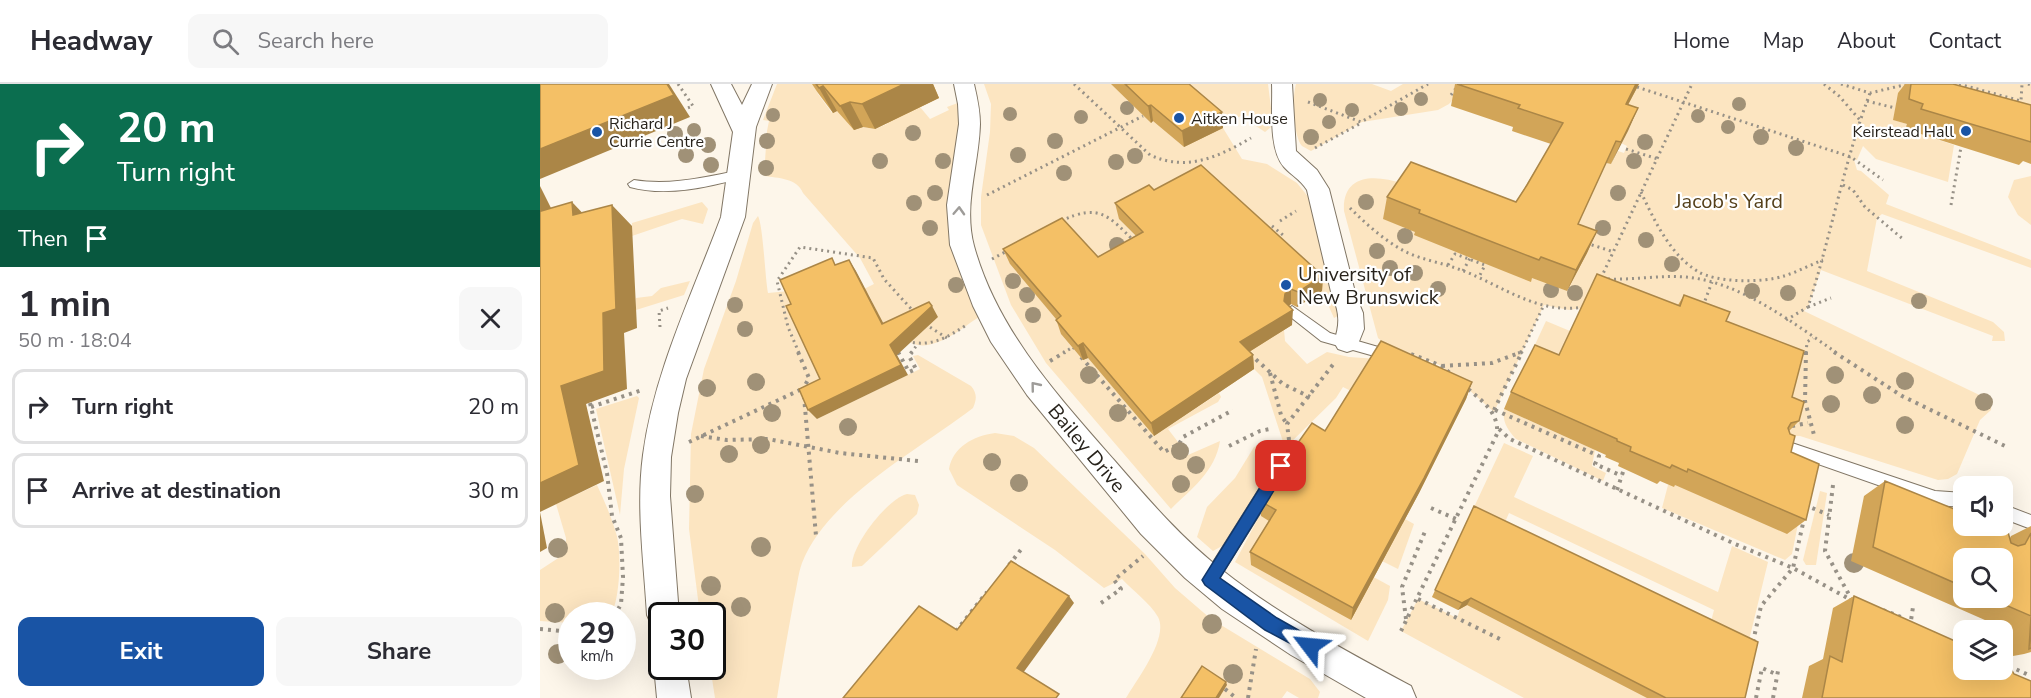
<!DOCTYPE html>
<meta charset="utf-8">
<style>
body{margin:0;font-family:"Nunito Sans",sans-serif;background:#f7f7f7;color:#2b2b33;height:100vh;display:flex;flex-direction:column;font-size:22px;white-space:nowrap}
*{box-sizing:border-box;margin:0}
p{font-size:20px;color:#7c7c81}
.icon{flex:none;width:33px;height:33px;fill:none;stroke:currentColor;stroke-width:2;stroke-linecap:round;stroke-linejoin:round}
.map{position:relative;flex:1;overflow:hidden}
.details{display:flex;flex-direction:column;background:#fff;width:540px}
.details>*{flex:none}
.guide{background:#0b6e4f;color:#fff;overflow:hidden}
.buttons{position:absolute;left:1413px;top:392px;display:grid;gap:12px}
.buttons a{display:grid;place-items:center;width:60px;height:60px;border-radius:12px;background:#fff;box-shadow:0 6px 24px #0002;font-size:30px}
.speed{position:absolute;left:18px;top:518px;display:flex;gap:12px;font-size:30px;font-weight:700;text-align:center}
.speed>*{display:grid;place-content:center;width:78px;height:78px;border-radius:50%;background:#fff;box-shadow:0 6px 24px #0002;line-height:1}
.speed small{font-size:15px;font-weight:400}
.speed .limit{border:3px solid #111;border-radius:9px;background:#fff;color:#111}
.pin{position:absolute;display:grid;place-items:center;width:51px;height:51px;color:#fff;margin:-26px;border-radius:12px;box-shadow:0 3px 9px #0006}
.me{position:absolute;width:66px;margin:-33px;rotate:299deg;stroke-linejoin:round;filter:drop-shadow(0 0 4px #0008)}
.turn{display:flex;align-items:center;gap:21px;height:126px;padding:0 18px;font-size:27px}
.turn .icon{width:78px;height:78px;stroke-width:2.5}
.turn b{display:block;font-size:42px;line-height:51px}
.then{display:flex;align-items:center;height:57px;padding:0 18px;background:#0003;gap:12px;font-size:22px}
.round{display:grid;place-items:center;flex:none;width:63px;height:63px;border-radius:12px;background:#f7f7f7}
.headline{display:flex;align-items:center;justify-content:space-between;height:102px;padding:0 18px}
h1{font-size:36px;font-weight:700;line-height:45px}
.button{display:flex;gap:12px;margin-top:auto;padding:12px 18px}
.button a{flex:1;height:69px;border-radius:12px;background:#1954a5;color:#fff;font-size:24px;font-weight:700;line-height:69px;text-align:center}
.button a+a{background:#f7f7f7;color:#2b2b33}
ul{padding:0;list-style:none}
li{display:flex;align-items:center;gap:18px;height:75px;margin:0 12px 9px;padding:0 6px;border:3px solid #e1e1e2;border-radius:12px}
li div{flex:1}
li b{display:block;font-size:22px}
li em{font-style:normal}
header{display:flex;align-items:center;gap:36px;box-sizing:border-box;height:84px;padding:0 30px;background:#fff;border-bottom:2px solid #e1e1e2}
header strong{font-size:28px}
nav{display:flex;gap:33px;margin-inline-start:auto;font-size:21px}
.search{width:420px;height:54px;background:#f7f7f7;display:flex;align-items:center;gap:15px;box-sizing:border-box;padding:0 21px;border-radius:12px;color:#7c7c81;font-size:22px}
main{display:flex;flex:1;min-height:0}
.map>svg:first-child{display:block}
</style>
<header>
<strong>Headway</strong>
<div class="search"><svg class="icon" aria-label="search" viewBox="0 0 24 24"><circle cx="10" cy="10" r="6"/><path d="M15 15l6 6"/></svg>Search here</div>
<nav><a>Home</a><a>Map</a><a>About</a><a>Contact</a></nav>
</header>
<main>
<section class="details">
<div class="guide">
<div class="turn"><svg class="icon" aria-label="right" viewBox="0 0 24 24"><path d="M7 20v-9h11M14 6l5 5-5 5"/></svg><div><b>20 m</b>Turn right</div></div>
<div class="then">Then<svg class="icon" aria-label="arrive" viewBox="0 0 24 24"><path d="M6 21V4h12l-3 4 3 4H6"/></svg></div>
</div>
<div class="headline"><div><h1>1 min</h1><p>50 m · 18:04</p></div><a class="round"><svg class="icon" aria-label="close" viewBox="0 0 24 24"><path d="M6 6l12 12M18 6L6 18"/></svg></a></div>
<ul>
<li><svg class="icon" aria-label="right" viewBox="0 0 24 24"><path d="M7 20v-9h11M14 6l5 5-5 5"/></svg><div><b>Turn right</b></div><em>20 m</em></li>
<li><svg class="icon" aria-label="arrive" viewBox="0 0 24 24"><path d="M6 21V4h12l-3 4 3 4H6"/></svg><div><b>Arrive at destination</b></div><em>30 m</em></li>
</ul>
<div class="button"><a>Exit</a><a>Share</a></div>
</section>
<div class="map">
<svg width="1491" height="614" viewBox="0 0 1491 614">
<rect width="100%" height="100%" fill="#fdf6ea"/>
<g fill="#fce5c1" fill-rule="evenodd">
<path d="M237,0H275L278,10L292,29L297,27L323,43L335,45L347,40L351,34L380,23L390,35L409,26L407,23L423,17L410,153L420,190L439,233C420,245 394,269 371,259L375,254L348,251L329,211L322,206L334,200L320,174L263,109C257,94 238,94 224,92L227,47L229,37L223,36Z"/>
<path d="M444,0H572L611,39L614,37L644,63L683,44L702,75L727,80L757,99L774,120L800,231L794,234L782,207L579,135L607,164L562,189L470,180L527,247L522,251L543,276L548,274L614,352L679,309L681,313L678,318L628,345L648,371L680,357C675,388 652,404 631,425L506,279L471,221L441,141V113L450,48L451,20Z"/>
<polygon points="647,0 728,0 732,32 731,43 725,48 701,32 691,36"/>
<path d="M756,0H832L851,7L863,0H919L911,11L916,12L909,20L898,26L822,38L771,67C768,65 765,64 762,62C753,51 752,13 756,0Z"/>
<path d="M1099,0H1491V32L1357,14L1354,36L1367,40L1366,45L1414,61L1408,98L1336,75L1323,62L1317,76H1314L1317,86L1321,87L1349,111L1346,120L1491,176V184L1342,130L1337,134L1327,187L1453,238L1464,248L1465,257H1452L1453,252L1281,186L1268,223L1264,227L1452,317L1451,326L1440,336L1417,390L1408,395L1398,396L1260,352H1243L1042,224L1029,226L1004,221L954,328L902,282L844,259L838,254L804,127C802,90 835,90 863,100L844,135L1027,207L1035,147L1066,79L1071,80L1078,67L1084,69L1087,62L1081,59L1087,47L1066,40L1092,13Z"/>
<polygon points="1491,92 1491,141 1478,131 1468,113 1474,96"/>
<polygon points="162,118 168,125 163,140 142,135 92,152 92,139"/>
<path d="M218,132C223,141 225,193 228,209L249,207L288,305L277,335L380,285L373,272L378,271L431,302C437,309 437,315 433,324C380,365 287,414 262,479C258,490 257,503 254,515C248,548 242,581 237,614H175L170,582H172V531H160L149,445L151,350L164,285L196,197L213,139Z"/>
<polygon points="150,197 144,211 96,226 96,214 112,212 121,204"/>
<polygon points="662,233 712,266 744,246 745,257 767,280 787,268 809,273 838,275 817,310 803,303 796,314 745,364 722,293"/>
<polygon points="1006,237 1030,247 1010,288 987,278"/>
<polygon points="97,312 99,314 84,385 80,431 56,325"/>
<path d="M964,325L1055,366L1052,382L1066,389L1063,397L976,355C968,346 962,338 964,325Z"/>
<path d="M455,349L474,352L494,364L605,470L635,504L671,535L770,595L780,608L778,614H759L747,607L742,614H586C597,595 629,554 618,533C610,519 593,507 582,495L564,504L515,466L417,401L409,385C413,363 433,352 455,349Z"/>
<polygon points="725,359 731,378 734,379 682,462 673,467 657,453 667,423 695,394 714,363"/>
<path d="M964,359L993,372L974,413L1178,508L1192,462L1228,478L1195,614H984L861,547L878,515L917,534L920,525L918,526L892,513ZM969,429L1174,526L1169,545L962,445Z"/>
<polygon points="1134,400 1262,420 1252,470 1245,476 1122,424 1128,401"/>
<path d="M57,401C64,416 71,432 76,449C82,467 80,515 71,531H32L31,539L0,537V486L26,469V454L16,420Z"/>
<polygon points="1280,407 1287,409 1276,481 1266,481 1263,476"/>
<path d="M367,410L375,411L379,421L377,430L322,482L312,483C310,463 347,415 367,410Z"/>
<polygon points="720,431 850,502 848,516 828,557 695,478"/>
<polygon points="865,435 874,440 858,485 842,477"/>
</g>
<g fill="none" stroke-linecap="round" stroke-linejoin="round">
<g stroke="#817665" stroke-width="2">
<g id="lane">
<path d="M201,86L207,90L205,93C169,103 127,113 90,103L88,100L94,96C131,102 165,93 201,86Z"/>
<polygon points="752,222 790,249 852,267 857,268 859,272 857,276 852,277 781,257 748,231 746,227"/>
<polygon points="1240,355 1395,407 1424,409 1424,423 1395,421 1235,365 1233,361 1235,357"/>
<polygon points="741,377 746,378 748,383 746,388 675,501 670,504 665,501 662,496 665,491 736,378"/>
<polygon points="1462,420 1491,431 1491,445 1462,434"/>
</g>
</g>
<g stroke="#817665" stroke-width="2">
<g id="street">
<path d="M171,0H191L202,21L212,0H232L216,43L205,133L146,295L138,329L131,373L130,412L139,531H122V546L112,542L107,531C104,479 96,423 103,371C114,288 152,211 181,133L193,48Z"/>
<path d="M414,0H434C437,13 440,26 440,40C439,81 423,121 434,162C457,246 518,312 574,376C608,415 641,454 682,486C740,532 806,567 871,602L876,614H826L751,571L682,525L645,494L601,450L487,311L451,258L433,222L410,161L407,121L419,40L418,20Z"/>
<path d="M732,0H752L756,67L777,86L789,105L816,212L823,229L824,245L816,265L807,268L798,265L794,258C800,241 800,228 792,212L767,106C760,95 751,91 744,83C728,65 733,23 732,0Z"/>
<polygon points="122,569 122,582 146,582 151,614 117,614 114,582 118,570"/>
</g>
</g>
<g stroke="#979187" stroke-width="3" stroke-dasharray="2 4" stroke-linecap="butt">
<polyline points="138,0 153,22 145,25"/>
<path d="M534,0L610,71C647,88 678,73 711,54"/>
<polyline points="1284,0 1299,12 1320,36"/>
<polyline points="1301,0 1330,9 1368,0"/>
<polyline points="1419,0 1481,17 1482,0"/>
<polyline points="1488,0 1491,1"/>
<polyline points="1097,3 1311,73 1343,96"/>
<polyline points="911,11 919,0"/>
<polyline points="1327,17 1355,24"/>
<polyline points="768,18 821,38 888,0"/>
<polyline points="775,64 821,39"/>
<polyline points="1086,65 1118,75"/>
<polyline points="1303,101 1313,106 1325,123 1364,156"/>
<path d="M1101,108C1114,136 1130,170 1157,187C1176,199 1223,199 1244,192C1257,188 1270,181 1283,176"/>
<polyline points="447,111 603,32"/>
<polyline points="1411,121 1421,63"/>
<path d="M810,124C826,140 844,156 864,167C882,176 903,179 921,186C961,201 998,231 1043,223"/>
<path d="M521,137C559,119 568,131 595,158"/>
<polyline points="740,137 756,127"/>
<polyline points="732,142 743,151 738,154 741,157"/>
<polyline points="1046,159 1074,168"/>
<polyline points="452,175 467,167"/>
<polyline points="908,181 915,170 945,181 939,193"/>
<polyline points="923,187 930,174"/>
<polyline points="1061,194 1152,0"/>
<path d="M1068,195C1094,196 1120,191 1146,193C1201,198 1253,239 1297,269"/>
<polyline points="1163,222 1172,198"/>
<polyline points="1268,223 1291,214"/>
<path d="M1246,236L1268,223C1291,152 1304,78 1330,9"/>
<polyline points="385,240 407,254"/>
<polyline points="120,243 119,227 128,224"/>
<path d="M367,257C391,264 408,253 428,240"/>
<polyline points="356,265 358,269"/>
<polyline points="259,269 248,243 237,197 260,163 333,174 344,195 374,228"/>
<polyline points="371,269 377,261"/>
<polyline points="523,269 533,263 536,267"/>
<polyline points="978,269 982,268"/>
<polyline points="981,269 1004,221"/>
<polyline points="1266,269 1267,258 1273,254"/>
</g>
<g stroke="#979187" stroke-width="4" stroke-dasharray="3 5" stroke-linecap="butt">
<polyline points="258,268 269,294 263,305"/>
<polyline points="358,268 369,288 376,285 369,272 372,268"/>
<polyline points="1266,268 1265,317 1274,351"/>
<polyline points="1294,268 1362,312 1467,363"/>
<polyline points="710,270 743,300 770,313"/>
<polyline points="871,270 902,282 912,291"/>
<polyline points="541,273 624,368 639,360 643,353 693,326"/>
<polyline points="510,277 525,268"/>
<polyline points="902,282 952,279 982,268"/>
<polyline points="730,289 741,331 747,340"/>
<polyline points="264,312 276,452"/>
<polyline points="50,319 67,389 72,432 81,454 83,493 81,520 75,531"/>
<polyline points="51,323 102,306"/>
<polyline points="954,326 982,268"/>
<polyline points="955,326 1059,372 1055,380 1082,392"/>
<polyline points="1252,342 1268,339"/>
<polyline points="959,345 970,355 1195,460 1253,484 1313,517"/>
<polyline points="161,352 187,356 228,355 300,369 378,377"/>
<polyline points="149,358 262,305"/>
<polyline points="689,362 720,347 730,345"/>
<polyline points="750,364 747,340 795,278"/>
<polyline points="1293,401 1285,467 1312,516"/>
<polyline points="1077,406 1084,385"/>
<polyline points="1265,421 1289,431"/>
<polyline points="891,424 916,435"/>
<polyline points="469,481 483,463"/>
<polyline points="878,515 964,557"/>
<polyline points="561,519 581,505 574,496 603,472"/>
<polyline points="1343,526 1361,533"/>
<polyline points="866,535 862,503 886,445"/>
<polyline points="1370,543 1373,523"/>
<polyline points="0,545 32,548"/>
<polyline points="416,547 447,508"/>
<path d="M861,547L957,350C959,328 942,317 927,304"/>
<polyline points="1213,558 1221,522 1253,484 1264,435"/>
<polyline points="1462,579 1491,592"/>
<polyline points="685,605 696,614"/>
<polyline points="708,614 716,565"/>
<polyline points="1216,614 1222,584 1238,591"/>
<polyline points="1233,614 1238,587"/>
</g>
<use href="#lane" fill="#fff" fill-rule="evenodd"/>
<use href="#street" fill="#fff" fill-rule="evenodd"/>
</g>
<g fill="#a09177">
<circle cx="881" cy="15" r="7"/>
<circle cx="780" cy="16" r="7"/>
<circle cx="1199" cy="20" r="7"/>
<circle cx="587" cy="24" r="7"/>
<circle cx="861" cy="25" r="7"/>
<circle cx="812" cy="26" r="7"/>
<circle cx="470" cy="30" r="7"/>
<circle cx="233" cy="31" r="7"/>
<circle cx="1158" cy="32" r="7"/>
<circle cx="541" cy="33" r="7"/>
<circle cx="789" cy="38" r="7"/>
<circle cx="1188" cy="43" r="7"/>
<circle cx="154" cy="46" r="7"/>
<circle cx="373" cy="49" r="8"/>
<circle cx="135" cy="50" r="8"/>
<circle cx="771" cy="53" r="8"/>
<circle cx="1221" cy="53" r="8"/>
<circle cx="227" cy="57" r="8"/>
<circle cx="515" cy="57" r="8"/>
<circle cx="1105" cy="58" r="8"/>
<circle cx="168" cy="61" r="8"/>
<circle cx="1256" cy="64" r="8"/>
<circle cx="146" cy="71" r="8"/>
<circle cx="478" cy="71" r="8"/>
<circle cx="595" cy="72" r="8"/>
<circle cx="340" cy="77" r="8"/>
<circle cx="403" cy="77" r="8"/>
<circle cx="1094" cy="77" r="8"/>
<circle cx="576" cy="78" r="8"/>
<circle cx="171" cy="81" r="8"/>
<circle cx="226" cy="84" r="8"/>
<circle cx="524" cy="89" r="8"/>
<circle cx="395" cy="109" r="8"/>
<circle cx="1078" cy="109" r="8"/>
<circle cx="826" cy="118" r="8"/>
<circle cx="374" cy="119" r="8"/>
<circle cx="390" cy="144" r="8"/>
<circle cx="1063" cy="144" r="8"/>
<circle cx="865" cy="152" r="8"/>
<circle cx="1106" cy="156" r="8"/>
<circle cx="577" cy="161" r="8"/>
<circle cx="837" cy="167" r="8"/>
<circle cx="1132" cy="180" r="8"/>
<circle cx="850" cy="184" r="8"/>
<circle cx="875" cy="189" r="8"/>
<circle cx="473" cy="197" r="8"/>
<circle cx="416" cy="201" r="8"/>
<circle cx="898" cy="205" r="8"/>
<circle cx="1011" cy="206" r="8"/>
<circle cx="1212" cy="207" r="8"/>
<circle cx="1035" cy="209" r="8"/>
<circle cx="1248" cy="209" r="8"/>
<circle cx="487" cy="211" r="8"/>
<circle cx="1379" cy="217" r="8"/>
<circle cx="195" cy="221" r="8"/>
<circle cx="493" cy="231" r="8"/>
<circle cx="205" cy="245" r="8"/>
<circle cx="549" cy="291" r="9"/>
<circle cx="1295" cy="291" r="9"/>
<circle cx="1365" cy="297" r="9"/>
<circle cx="216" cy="298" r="9"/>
<circle cx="167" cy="304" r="9"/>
<circle cx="1332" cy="311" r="9"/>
<circle cx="1444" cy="318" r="9"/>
<circle cx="1291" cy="320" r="9"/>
<circle cx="232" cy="329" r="9"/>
<circle cx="578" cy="329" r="9"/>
<circle cx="1365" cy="341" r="9"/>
<circle cx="308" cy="343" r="9"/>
<circle cx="221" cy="361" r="9"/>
<circle cx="640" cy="367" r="9"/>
<circle cx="189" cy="370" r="9"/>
<circle cx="452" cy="378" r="9"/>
<circle cx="656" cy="381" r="9"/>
<circle cx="479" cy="399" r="9"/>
<circle cx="641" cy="400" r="9"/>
<circle cx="155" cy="410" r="9"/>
<circle cx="221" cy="463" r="10"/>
<circle cx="18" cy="464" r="10"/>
<circle cx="1314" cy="479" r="10"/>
<circle cx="171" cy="502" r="10"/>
<circle cx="201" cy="523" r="10"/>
<circle cx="15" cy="529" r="10"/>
<circle cx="672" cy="540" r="10"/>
<circle cx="18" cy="570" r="10"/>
<circle cx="693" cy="590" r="10"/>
</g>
<g fill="#d2a558" fill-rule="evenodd">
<polygon points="272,0 393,0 399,14 335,45 323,43 314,46 297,27 293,29 278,9"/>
<polygon points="571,0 649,0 682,28 683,44 644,63 613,37 611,39"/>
<polygon points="915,0 1099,0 1088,21 1098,24 1071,80 1066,79 1038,140 1057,147 1047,169 1027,207 992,194 991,198 931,174 874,151 875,148 843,135 847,113 976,118 1011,60 972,47 973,43 911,22"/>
<polygon points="1365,0 1413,0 1491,21 1491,80 1483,77 1479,81 1365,45 1367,40 1353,36 1358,9"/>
<polygon points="614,106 783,192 782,207 757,223 751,220 749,222 752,241 709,268 713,271 714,285 614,352 548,274 543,276 521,250 516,235 470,180 463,165 558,173 596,152 579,135 575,119"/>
<polygon points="1144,211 1186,237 1252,313 1259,337 1249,347 1251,368 1266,436 1247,450 1135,401 1134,403 1120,397 1117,400 1078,382 1079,379 1065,373 1066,371 964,325 971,308 1138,221"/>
<polygon points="932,298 926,315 879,409 811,536 711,481 710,468 729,437 721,432 720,417 750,374 750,370 785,347"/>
<path d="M1345,397L1470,454L1471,452L1491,442V568L1484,570L1462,574L1463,544L1311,477L1324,412ZM1424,474L1462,513H1424Z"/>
<polygon points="934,422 1205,614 1107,614 927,521 918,526 892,513"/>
<polygon points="1314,512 1474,590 1491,614 1262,614 1269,582 1283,575 1293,524"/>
</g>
<g fill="#ab8647">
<polygon points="127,0 129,0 150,33 0,95 0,65"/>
<polygon points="364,0 393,0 399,14 335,45 322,20"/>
<polygon points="1096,0 1099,0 1076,43 1086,20"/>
<polygon points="283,2 297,27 293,29 279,4"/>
<polygon points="310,18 323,43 314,46 300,22"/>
<polygon points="611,21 613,37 611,39 608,22"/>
<polygon points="1098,24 1088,47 1071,80 1081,58"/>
<polygon points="682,28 683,44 644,63 642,47"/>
<polygon points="0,102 23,148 1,127 0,125"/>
<polygon points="32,118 52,139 33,131"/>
<polygon points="72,121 92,142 97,244 84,249 87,305 46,320 64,397 0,428 0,399 21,302"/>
<polygon points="1057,147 1047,169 1027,207 1036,186"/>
<polygon points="309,176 316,187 349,250 342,240"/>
<polygon points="783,192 782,207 757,223 758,208"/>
<polygon points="751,205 751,220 745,225 753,226 752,241 701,273 700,258 745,210"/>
<polygon points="392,222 398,233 357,271 368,291 277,335 268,326 350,261"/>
<polygon points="543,259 548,274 543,276 538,262"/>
<polygon points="713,271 714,285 614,352 611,339"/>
<polygon points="932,298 926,315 879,409 811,536 813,524"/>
<polygon points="0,428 7,464 0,468"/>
<polygon points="529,512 534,519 483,589 477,584"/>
<polygon points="931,514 927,521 918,526 922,519"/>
<polygon points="686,598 687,601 679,614 676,614"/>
</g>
<g fill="#f4c066" stroke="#ab8647" stroke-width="1.5">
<polygon points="0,0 127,0 134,11 0,65"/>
<polygon points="276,0 364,0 322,20 310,18 300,22 283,2 279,4"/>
<polygon points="585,0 649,0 682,28 642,47 611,21 608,22"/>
<polygon points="917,0 1096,0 1086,20 1098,24 1081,58 1076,57 1038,140 1057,147 1036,186 1001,173 999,176 937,152 879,129 880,126 847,113 871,78 976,118 987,101 1023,39 978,24 980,21"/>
<polygon points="1371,0 1413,0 1491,21 1491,58 1381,25 1383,20 1369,15"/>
<polygon points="661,81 783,192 758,208 751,205 745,210 744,217 753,226 700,258 713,271 611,339 543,259 538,262 516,236 521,232 463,165 522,134 558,173 603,148 575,119 609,101 614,106"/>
<polygon points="32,118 33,131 72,121 76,225 63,229 64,287 21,302 39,381 0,399 0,125 1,127"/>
<polygon points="292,174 295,181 309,176 342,240 389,218 392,222 350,261 361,281 268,326 259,305 280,295 246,222 251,220 240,196"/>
<polygon points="1057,190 1140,222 1144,211 1190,228 1186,237 1264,267 1252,313 1264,318 1259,337 1251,339 1248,344 1250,350 1255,352 1251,368 1279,380 1266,436 1148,385 1147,388 1132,381 1130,384 1090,367 1091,363 1077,357 1077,355 971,308 995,261 1019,271"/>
<polygon points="841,257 932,298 884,394 813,524 710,468 736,426 720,417 750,373 750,370 772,339 785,347"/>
<polygon points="1345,397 1424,429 1424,441 1451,441 1468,448 1471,459 1478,462 1485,460 1491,449 1491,532 1447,513 1462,513 1462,474 1424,474 1424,503 1333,463"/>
<polygon points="934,422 1218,558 1205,614 1126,614 931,514 922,519 895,506"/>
<polygon points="471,477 529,512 477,584 519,610 516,614 303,614 379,522 417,546"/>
<polygon points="1314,512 1424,561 1424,585 1462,585 1462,579 1470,583 1474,590 1491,597 1491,614 1282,614 1290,572 1302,578"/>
<polygon points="1491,533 1491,564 1489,565"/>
<polygon points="662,582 686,598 676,614 641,614"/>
</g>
<defs><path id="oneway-chevron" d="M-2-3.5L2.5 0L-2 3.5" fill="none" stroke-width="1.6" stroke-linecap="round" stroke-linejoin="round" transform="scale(1.5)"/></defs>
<g stroke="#9e9c99">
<use href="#oneway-chevron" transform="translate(419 127) rotate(-87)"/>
<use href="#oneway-chevron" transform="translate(495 302) rotate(-129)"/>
</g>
<polygon fill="#1954a5" stroke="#10376b" stroke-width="1.5" points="741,376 746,378 748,382 746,387 680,494 737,534 776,556 778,562 776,568 770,570 725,546 665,501 662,496 736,378"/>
<g fill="#1954a5" stroke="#fff" stroke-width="2">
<circle cx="639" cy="34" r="6"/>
<circle cx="1426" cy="47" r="6"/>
<circle cx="57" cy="48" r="6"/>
<circle cx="746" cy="201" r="6"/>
</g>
<g text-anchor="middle" stroke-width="4.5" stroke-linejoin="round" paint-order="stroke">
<g font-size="16" fill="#28231c" stroke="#fff" text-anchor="start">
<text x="651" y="40">Aitken House</text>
<text x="69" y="45">Richard J<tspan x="69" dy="18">Currie Centre</tspan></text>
<text x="1414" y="53" text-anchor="end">Keirstead Hall</text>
</g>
<g font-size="20" fill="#543f19" stroke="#fff">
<text x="1189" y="124">Jacob's Yard</text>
</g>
<g font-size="20" fill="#28231c" stroke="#fff" text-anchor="start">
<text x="758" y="197">University of<tspan x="758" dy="23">New Brunswick</tspan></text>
</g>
<g font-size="20" fill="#28231c" stroke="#fff">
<text transform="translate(547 364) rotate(50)" y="7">Bailey Drive</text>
</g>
</g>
</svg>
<div class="buttons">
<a><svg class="icon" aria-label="sound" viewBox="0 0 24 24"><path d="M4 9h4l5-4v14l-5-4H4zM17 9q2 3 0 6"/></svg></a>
<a><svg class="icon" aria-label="search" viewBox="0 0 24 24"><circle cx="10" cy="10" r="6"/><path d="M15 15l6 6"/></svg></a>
<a><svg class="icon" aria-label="layers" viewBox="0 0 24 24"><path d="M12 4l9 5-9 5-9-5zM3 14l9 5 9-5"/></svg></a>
</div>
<div class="speed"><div>29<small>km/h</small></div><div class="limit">30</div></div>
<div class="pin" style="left:741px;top:382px;background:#d93025"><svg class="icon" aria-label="arrive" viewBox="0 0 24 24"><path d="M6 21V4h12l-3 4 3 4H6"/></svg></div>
<svg class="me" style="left:770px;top:562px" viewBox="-20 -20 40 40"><path d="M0-17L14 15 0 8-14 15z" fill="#1954a5" stroke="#fff" stroke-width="4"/></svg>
</div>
</main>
